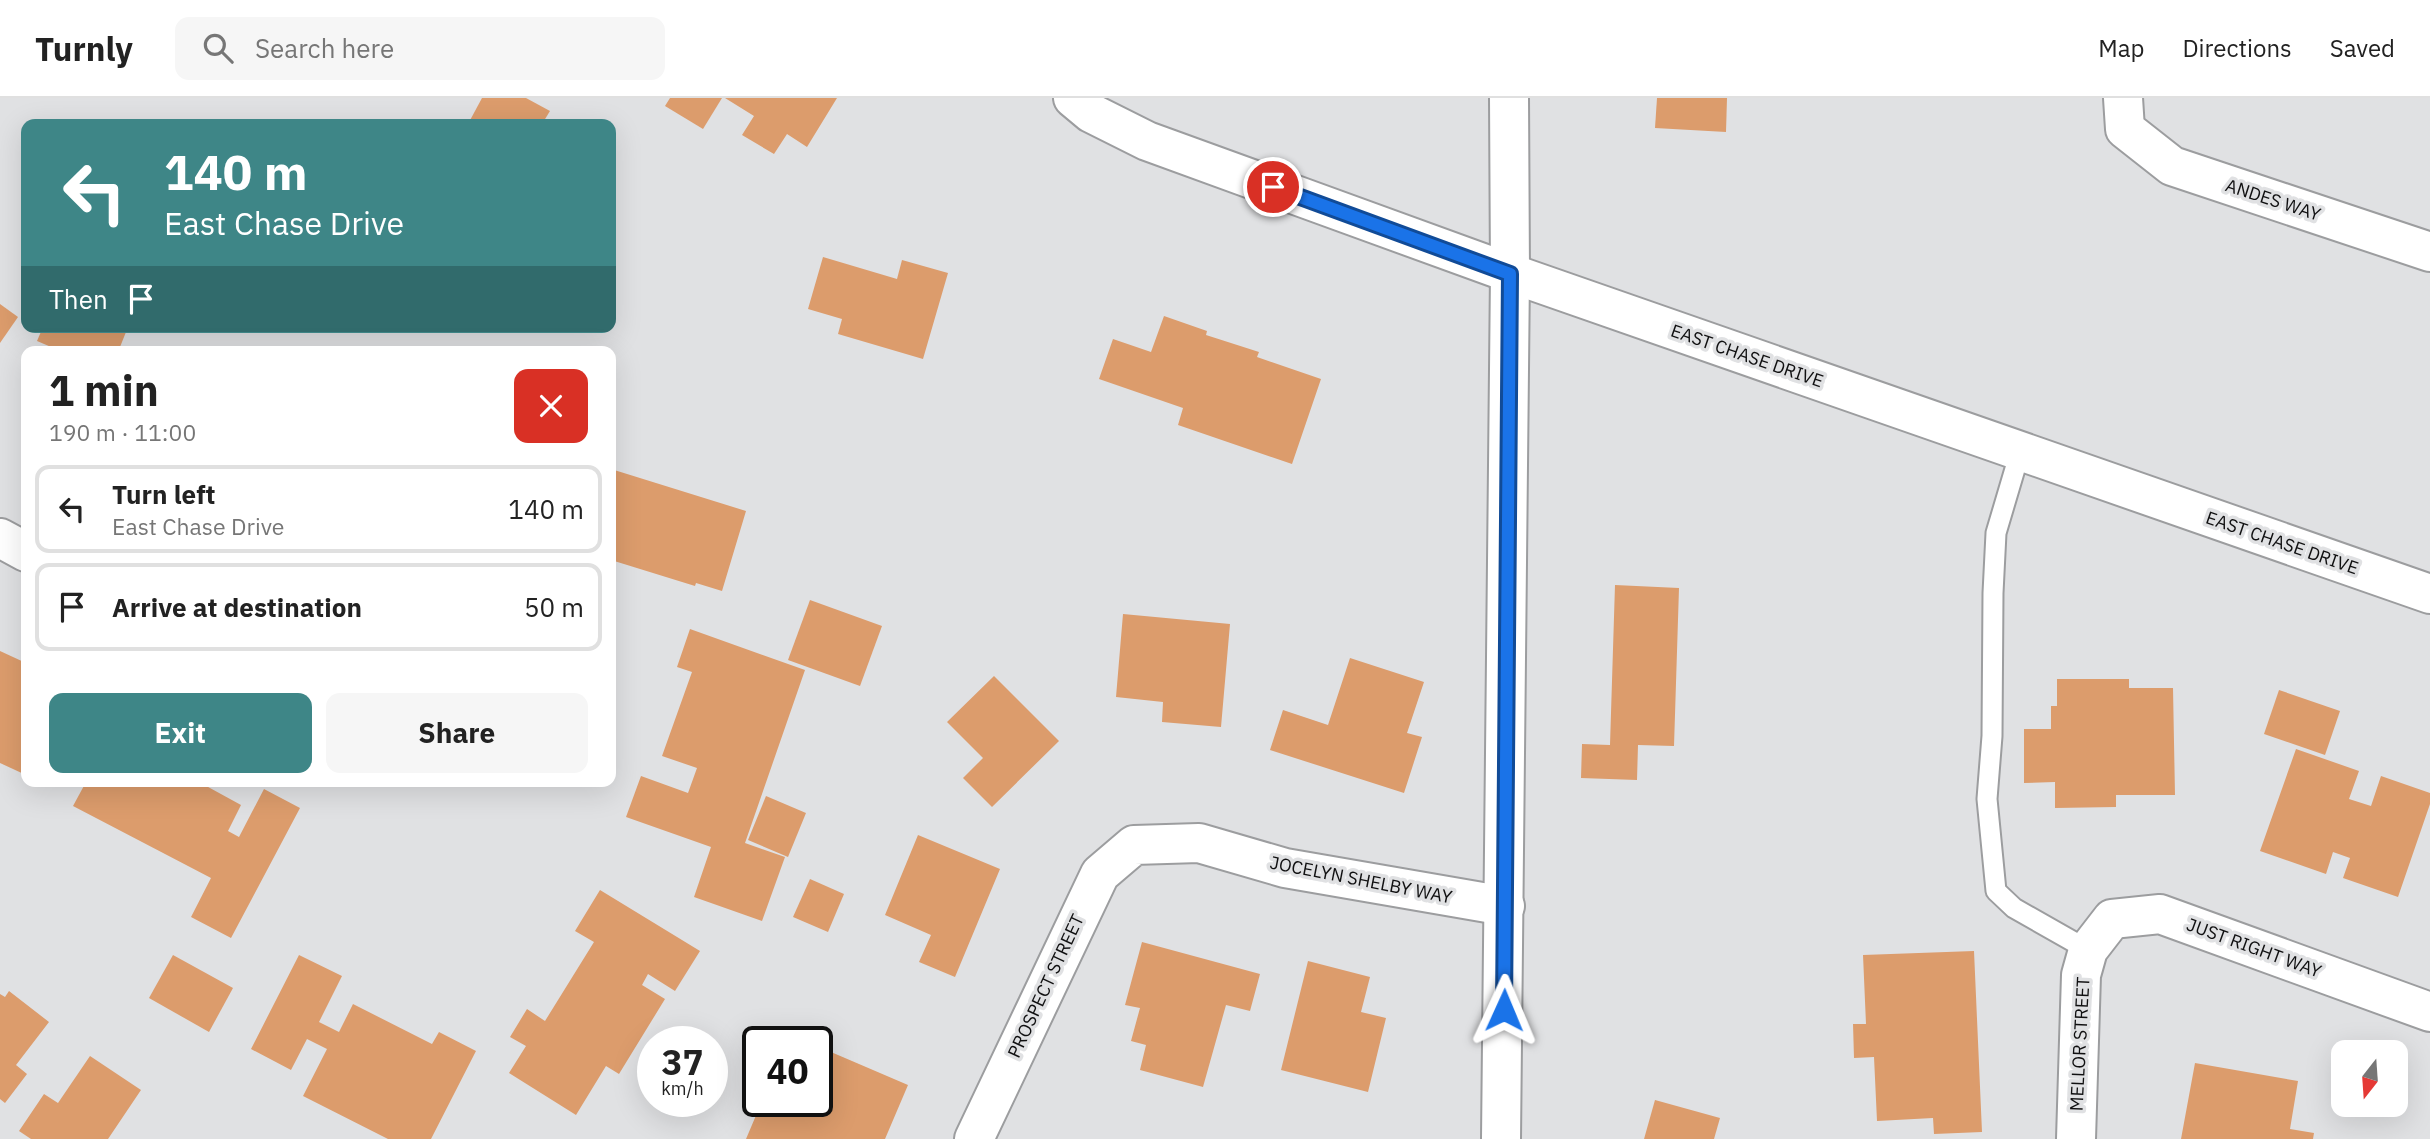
<!DOCTYPE html>
<meta charset="utf-8">
<style>
body{margin:0;font-family:"IBM Plex Sans",sans-serif;background:#f6f6f6;color:#222;height:100vh;display:flex;flex-direction:column;font-size:26px;white-space:nowrap}
*{box-sizing:border-box;margin:0}
p{font-size:23px;color:#767676}
.icon{flex:none;width:38px;height:38px;fill:none;stroke:currentColor;stroke-width:2;stroke-linecap:round;stroke-linejoin:round}
.map{position:relative;flex:1;overflow:hidden}
.panel{position:absolute;left:21px;top:248px;width:595px;height:441px;display:flex;flex-direction:column;background:#fff;border-radius:14px;box-shadow:0 7px 28px #0002}
.panel>*{flex:none}
.banner{position:absolute;left:21px;top:21px;width:595px;height:214px;border-radius:14px;box-shadow:0 7px 28px #0002;background:#3e8687;color:#fff;overflow:hidden}
.needle{width:46px;rotate:197deg}
.controls{position:absolute;left:2331px;top:942px;display:grid;gap:14px}
.controls a{display:grid;place-items:center;width:77px;height:77px;border-radius:14px;background:#fff;box-shadow:0 7px 28px #0002;font-size:35px}
.speed{position:absolute;left:637px;top:928px;display:flex;gap:14px;font-size:35px;font-weight:700;text-align:center}
.speed>*{display:grid;place-content:center;width:91px;height:91px;border-radius:50%;background:#fff;box-shadow:0 7px 28px #0002;line-height:1}
.speed small{font-size:18px;font-weight:400}
.speed .limit{border:4px solid #111;border-radius:10px;background:#fff;color:#111}
.pin{position:absolute;display:grid;place-items:center;width:60px;height:60px;color:#fff;margin:-30px;border:4px solid #fff;border-radius:50%;box-shadow:0 2px 7px #0007}
.me{position:absolute;width:77px;margin:-38px;rotate:1deg;stroke-linejoin:round;filter:drop-shadow(0 0 5px #0008)}
.turn{display:flex;align-items:center;gap:24px;height:147px;padding:0 28px;font-size:32px}
.turn .icon{width:91px;height:91px;stroke-width:2.5}
.turn b{display:block;font-size:49px;line-height:60px}
.then{display:flex;align-items:center;height:66px;padding:0 28px;background:#0003;gap:14px;font-size:26px}
.round{display:grid;place-items:center;flex:none;width:74px;height:74px;border-radius:14px;background:#f6f6f6}
.headline{display:flex;align-items:center;justify-content:space-between;height:119px;padding:0 28px}
h1{font-size:42px;font-weight:700;line-height:52px}
.button{display:flex;gap:14px;margin-top:auto;padding:14px 28px}
.button a{flex:1;height:80px;border-radius:14px;background:#3e8687;color:#fff;font-size:28px;font-weight:700;line-height:80px;text-align:center}
.button a+a{background:#f6f6f6;color:#222}
ul{padding:0;list-style:none}
li{display:flex;align-items:center;gap:21px;height:88px;margin:0 14px 10px;padding:0 14px;border:4px solid #e0e0e0;border-radius:14px}
li div{flex:1}
li b{display:block;font-size:26px}
li em{font-style:normal}
header{display:flex;align-items:center;gap:42px;box-sizing:border-box;height:98px;padding:0 35px;background:#fff;border-bottom:2px solid #e0e0e0}
header strong{font-size:33px}
nav{display:flex;gap:38px;margin-inline-start:auto;font-size:24px}
.search{width:490px;height:63px;background:#f6f6f6;display:flex;align-items:center;gap:18px;box-sizing:border-box;padding:0 24px;border-radius:14px;color:#767676;font-size:26px}
.map>svg:first-child{display:block}
</style>
<header>
<strong>Turnly</strong>
<div class="search"><svg class="icon" aria-label="search" viewBox="0 0 24 24"><circle cx="10" cy="10" r="6"/><path d="M15 15l6 6"/></svg>Search here</div>
<nav><a>Map</a><a>Directions</a><a>Saved</a></nav>
</header>
<div class="map">
<svg width="2430" height="1041" viewBox="0 0 2430 1041">
<rect width="100%" height="100%" fill="#e0e1e3"/>
<g fill="#dc9c6c">
<polygon points="482,0 526,0 550,13 542,26 468,26"/>
<polygon points="670,0 722,0 703,31 665,8"/>
<polygon points="725,0 837,0 807,49 787,36 774,56 742,37 754,18"/>
<polygon points="1657,0 1727,0 1726,34 1655,30"/>
<polygon points="823,159 897,181 902,162 948,175 923,261 838,236 842,221 808,211"/>
<polygon points="0,206 18,219 0,245"/>
<polygon points="1164,218 1207,233 1206,237 1259,254 1257,259 1321,281 1292,366 1178,327 1183,310 1099,281 1113,241 1151,254"/>
<polygon points="43,229 128,229 118,254 63,254 37,243"/>
<polygon points="611,371 746,413 722,493 696,485 695,488 611,462"/>
<polygon points="1615,487 1679,490 1674,648 1638,647 1637,682 1581,680 1582,646 1610,647"/>
<polygon points="810,502 882,528 860,588 788,562"/>
<polygon points="1123,516 1230,526 1221,629 1162,624 1163,604 1116,599"/>
<polygon points="690,531 805,572 745,745 785,759 762,823 694,799 711,749 626,719 641,678 688,695 697,670 662,658 692,574 677,569"/>
<polygon points="0,553 26,565 26,677 0,665"/>
<polygon points="1350,560 1424,584 1407,635 1422,639 1404,695 1270,652 1283,612 1328,627"/>
<polygon points="994,578 1059,643 992,709 963,680 983,660 947,624"/>
<polygon points="2057,581 2129,581 2129,590 2173,590 2175,697 2116,697 2116,709 2055,710 2055,684 2024,685 2024,631 2051,631 2051,608 2057,608"/>
<polygon points="2279,592 2340,613 2325,657 2264,636"/>
<polygon points="2296,651 2359,673 2349,701 2371,708 2381,678 2430,695 2430,706 2398,799 2343,780 2350,760 2333,754 2326,776 2260,753"/>
<polygon points="86,684 199,684 241,707 228,733 239,739 264,691 300,710 231,840 191,819 211,780 73,708"/>
<polygon points="766,698 806,715 788,759 748,742"/>
<polygon points="918,737 1000,771 955,879 919,864 931,837 885,817"/>
<polygon points="810,781 844,796 828,834 793,819"/>
<polygon points="600,792 700,853 675,893 648,876 642,887 665,901 619,976 606,968 576,1017 509,975 526,948 510,939 527,911 545,923 594,844 575,833"/>
<polygon points="1142,844 1260,876 1250,913 1226,907 1203,989 1140,972 1146,947 1131,943 1140,910 1125,907"/>
<polygon points="1974,853 1982,1034 1934,1036 1933,1020 1877,1023 1874,959 1854,960 1853,926 1866,926 1863,857"/>
<polygon points="173,857 233,890 209,934 149,900"/>
<polygon points="299,857 342,878 319,924 339,934 353,906 432,946 439,934 476,953 431,1041 388,1041 303,998 327,951 307,941 291,972 251,951"/>
<polygon points="1308,863 1370,879 1361,914 1386,920 1368,994 1281,972"/>
<polygon points="9,893 49,924 16,967 27,976 5,1005 0,1001 0,896 5,899"/>
<polygon points="817,948 908,987 885,1041 746,1041 760,1008 778,1016 784,1003 817,1003"/>
<polygon points="90,958 141,992 108,1041 31,1041 19,1033 44,996 58,1005"/>
<polygon points="2195,965 2298,983 2290,1031 2314,1035 2313,1041 2181,1041"/>
<polygon points="1655,1002 1720,1020 1714,1041 1644,1041"/>
</g>
<g fill="none" stroke-linecap="round" stroke-linejoin="round">
<g stroke="#9c9d9f" stroke-width="23">
<polyline id="service" points="2020,354 1996,435 1993,495 1992,638 1987,701 1996,793 2014,810 2088,852"/>
</g>
<g stroke="#9c9d9f" stroke-width="42">
<g id="minor">
<polyline points="1509,0 1510,175"/>
<polyline points="2123,0 2125,31 2172,68 2430,154"/>
<polyline points="0,440 26,454"/>
<polyline points="974,1041 1100,776 1134,747 1199,745 1285,770 1505,808"/>
<polyline points="2076,1041 2081,877 2088,852 2112,821 2160,816 2430,914"/>
</g>
</g>
<g stroke="#9c9d9f" stroke-width="42">
<g id="tertiary">
<polyline points="1073,0 1091,15 1147,43 1510,175 2430,496"/>
<polyline points="1501,1041 1510,175"/>
</g>
</g>
<use href="#service" stroke="#fff" stroke-width="19"/>
<use href="#minor" stroke="#fff" stroke-width="38"/>
<use href="#tertiary" stroke="#fff" stroke-width="38"/>
</g>
<g fill="none" stroke-linecap="round" stroke-linejoin="round">
<g stroke="#114b97" stroke-width="18">
<polyline id="route" points="1273,89 1510,176 1504,912"/>
</g>
<use href="#route" stroke="#1a73e8" stroke-width="12"/>
</g>
<g text-anchor="middle" stroke-width="7" stroke-linejoin="round" paint-order="stroke">
<g font-size="18" fill="#101011" stroke="#e0e1e3">
<text transform="translate(2273 102) rotate(18)" y="6">ANDES WAY</text>
<text transform="translate(1747 258) rotate(19)" y="6">EAST CHASE DRIVE</text>
<text transform="translate(2282 445) rotate(19)" y="6">EAST CHASE DRIVE</text>
<text transform="translate(1361 782) rotate(11)" y="6">JOCELYN SHELBY WAY</text>
<text transform="translate(2254 850) rotate(20)" y="6">JUST RIGHT WAY</text>
<text transform="translate(1046 888) rotate(-65)" y="6">PROSPECT STREET</text>
<text transform="translate(2080 946) rotate(-87)" y="6">MELLOR STREET</text>
</g>
</g>
</svg>
<div class="controls">
<a><svg class="needle" viewBox="-14 -14 28 28"><path d="M0-13l5 13h-10z" fill="#e53935"/><path d="M0 13l5-13h-10z" fill="#767676"/></svg></a>
</div>
<div class="speed"><div>37<small>km/h</small></div><div class="limit">40</div></div>
<div class="pin" style="left:1273px;top:89px;background:#d93025"><svg class="icon" aria-label="arrive" viewBox="0 0 24 24"><path d="M6 21V4h12l-3 4 3 4H6"/></svg></div>
<svg class="me" style="left:1504px;top:912px" viewBox="-20 -20 40 40"><path d="M0-17L14 15 0 8-14 15z" fill="#1a73e8" stroke="#fff" stroke-width="4"/></svg>
<div class="banner">
<div class="turn"><svg class="icon" aria-label="left" viewBox="0 0 24 24"><path d="M17 20v-9H6M10 6l-5 5 5 5"/></svg><div><b>140 m</b>East Chase Drive</div></div>
<div class="then">Then<svg class="icon" aria-label="arrive" viewBox="0 0 24 24"><path d="M6 21V4h12l-3 4 3 4H6"/></svg></div>
</div>
<section class="panel">
<div class="headline"><div><h1>1 min</h1><p>190 m · 11:00</p></div><a class="round" style="background:#d93025;color:#fff"><svg class="icon" aria-label="close" viewBox="0 0 24 24"><path d="M6 6l12 12M18 6L6 18"/></svg></a></div>
<ul>
<li><svg class="icon" aria-label="left" viewBox="0 0 24 24"><path d="M17 20v-9H6M10 6l-5 5 5 5"/></svg><div><b>Turn left</b><p>East Chase Drive</p></div><em>140 m</em></li>
<li><svg class="icon" aria-label="arrive" viewBox="0 0 24 24"><path d="M6 21V4h12l-3 4 3 4H6"/></svg><div><b>Arrive at destination</b></div><em>50 m</em></li>
</ul>
<div class="button"><a>Exit</a><a>Share</a></div>
</section>
</div>
